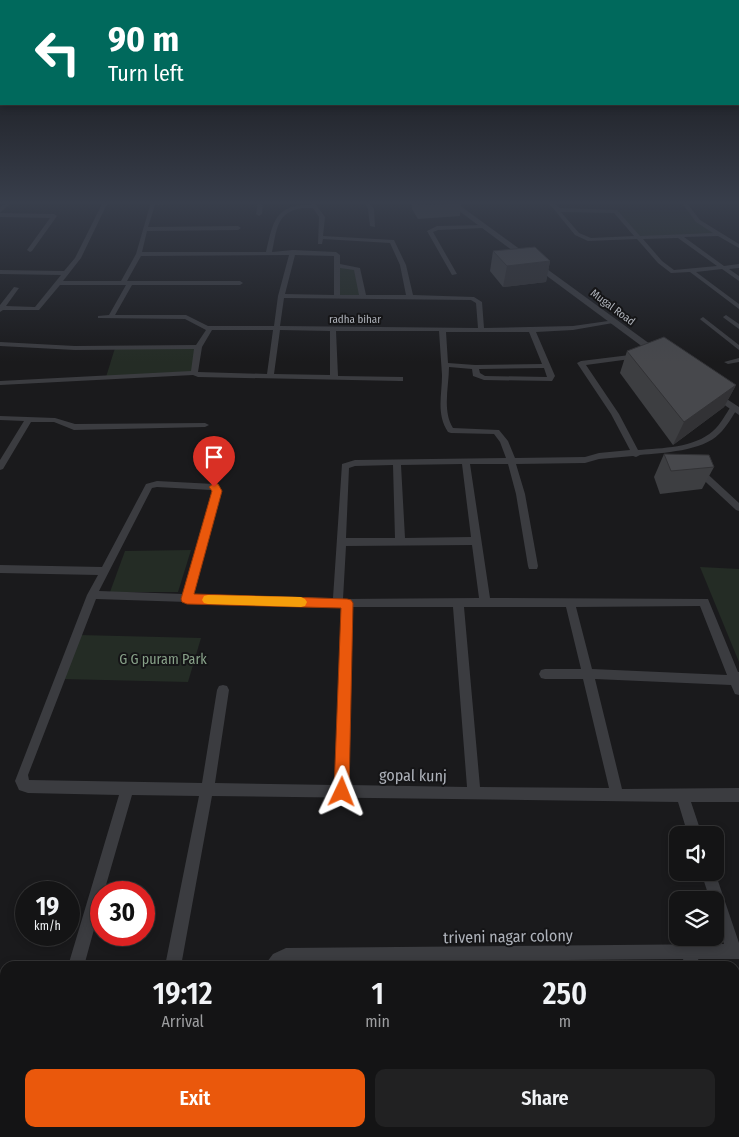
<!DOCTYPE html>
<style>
body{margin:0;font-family:"Fira Sans Condensed",sans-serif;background:#212122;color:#f1f3f6;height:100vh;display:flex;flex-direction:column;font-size:19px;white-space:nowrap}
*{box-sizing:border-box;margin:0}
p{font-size:16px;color:#9d9ea0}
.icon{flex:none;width:28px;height:28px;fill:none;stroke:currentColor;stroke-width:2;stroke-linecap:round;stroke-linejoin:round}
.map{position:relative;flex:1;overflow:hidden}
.sheet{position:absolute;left:0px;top:961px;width:740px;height:176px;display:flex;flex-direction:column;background:#141415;border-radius:15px 15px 0 0;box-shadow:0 2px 8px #0003,0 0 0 1px #333334}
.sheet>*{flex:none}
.banner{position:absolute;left:0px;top:0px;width:740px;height:105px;box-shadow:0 2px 8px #0003,0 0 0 1px #333334;background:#00695c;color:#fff;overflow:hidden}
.buttons{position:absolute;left:669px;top:826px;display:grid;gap:10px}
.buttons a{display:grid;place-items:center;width:55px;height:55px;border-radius:10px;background:#141415;box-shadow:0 2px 8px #0003,0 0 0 1px #333334;font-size:25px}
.speed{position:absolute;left:15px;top:881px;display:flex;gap:10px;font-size:25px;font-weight:700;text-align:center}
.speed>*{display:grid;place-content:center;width:65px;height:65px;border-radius:50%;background:#141415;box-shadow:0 2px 8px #0003,0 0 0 1px #333334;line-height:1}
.speed small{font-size:12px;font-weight:400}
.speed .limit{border:8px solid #d22;background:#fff;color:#111}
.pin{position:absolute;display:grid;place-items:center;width:42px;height:42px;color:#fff;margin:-51px -21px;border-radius:50% 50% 50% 0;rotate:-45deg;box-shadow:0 0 5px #0007}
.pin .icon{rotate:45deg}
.me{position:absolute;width:55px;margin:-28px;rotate:2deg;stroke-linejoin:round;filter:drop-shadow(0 0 4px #0008)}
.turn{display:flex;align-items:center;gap:18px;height:105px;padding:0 25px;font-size:22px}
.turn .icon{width:65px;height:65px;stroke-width:2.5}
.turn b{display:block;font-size:35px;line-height:42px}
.eta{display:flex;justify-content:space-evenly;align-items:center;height:85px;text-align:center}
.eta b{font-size:30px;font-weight:600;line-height:35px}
.cta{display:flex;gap:10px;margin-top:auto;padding:10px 25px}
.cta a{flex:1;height:58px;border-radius:10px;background:#ea580c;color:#fff;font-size:20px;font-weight:600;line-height:58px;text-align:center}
.cta a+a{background:#212122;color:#f1f3f6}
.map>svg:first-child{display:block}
</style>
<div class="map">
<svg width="739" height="1137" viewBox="0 0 739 1137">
<rect width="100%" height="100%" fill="#1a1a1c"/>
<polygon fill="#262629" points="358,1133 512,1132 513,1137 358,1137"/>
<g fill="#242c25">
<polygon points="612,210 688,210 700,222 719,234 639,239"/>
<polygon points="338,266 355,267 363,297 337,297"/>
<polygon points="198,347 194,373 106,377 115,348"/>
<polygon points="191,550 178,592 110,592 125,551"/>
<polygon points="700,567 739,569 739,662"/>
<polygon points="79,635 201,638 188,682 62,679"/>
</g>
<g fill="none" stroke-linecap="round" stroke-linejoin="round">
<g fill="#3b3c40" fill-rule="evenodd">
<polygon points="7,202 12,202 0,213 0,208"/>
<path d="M103,202H108L81,258L63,281H121L136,254L151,202H219L155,205L148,227L238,226L241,228L238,230L147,231L142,252H266C273,222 275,204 311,205L310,202H314L325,217L323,236L394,240L406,265L413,295L474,297L482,302L484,328L573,326L615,320V322L613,323L573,330L536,332L555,376L552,381L484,380L473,376L472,369L449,367C449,386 442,411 453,428L499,430L508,441L515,458L585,457L599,453L630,450L611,414L577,363L581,361L638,354L642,356L638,358L586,365L619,414L638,450C662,448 694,448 713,431C720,425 726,414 731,406H737L738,408C732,416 727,427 719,434C703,451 662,453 640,455L636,457L633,456L599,459L585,463L516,464L525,494L538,566L537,569H529L528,566L516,494L508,464H470L490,598L708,599L738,672H739V695L735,694L731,685L595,679L622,789L739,788V802H691L702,835H688L678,802L212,796L181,966H165L199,796L132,795L104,892H101V904L84,966H68L119,795L28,793L19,790L15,781L87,595L98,575L0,573V565L102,567L146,484L157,481L214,484L217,485L221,491L194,594L333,598L342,464L355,460L506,458L500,442L494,434L451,433L448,432C436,414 442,395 442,375C441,360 440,346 439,331H336L338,376L403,377V381H400L198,377L193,375L0,385V381L191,371L194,349L75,350L0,346V342L75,346L196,345L206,330L185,319L98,318V316L109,315L126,285H60L39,310H3L0,312V305L14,287L19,288L6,306L35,307L61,275L0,274V270L64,271L75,258ZM302,208H313L319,217L318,244H322L323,239L390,243L400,265L406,295H366L360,268L340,264V255L336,252L293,250L272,252C277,230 276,212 302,208ZM289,255L278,296L274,326H208L186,315H115L132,285H240L243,283L240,281H127L141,256ZM295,255L334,256V295L285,294ZM340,268L354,270L359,295H340ZM284,298L471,300L476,303L478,328L280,326ZM212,330H273L267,374L198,372L202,347ZM280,330L330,331V375L274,374ZM446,332H529L542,364L475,365L448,363ZM544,368L547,377L485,376L480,373L479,369ZM462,464L471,537L405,538L401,465ZM393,465L395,538H346L349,468L355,466ZM157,487L211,490L212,491L183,594L99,591L152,488ZM472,545L479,598L343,599L346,546ZM96,599L342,607L335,785L215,783L229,690L227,686L223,685L219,686L217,690L202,783L29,780L28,775ZM700,606L727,675L592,669L576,607ZM352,607H453L467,787L348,785ZM464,607H566L581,669H545L541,670L539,674L541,678L545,679H583L609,788L480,787Z"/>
<polygon points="258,202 263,202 262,214 259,216 256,214"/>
<polygon points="364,202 369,202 374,209 375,227 370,226 368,209"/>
<path d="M548,202H553L560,208L617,210L640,236L713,233L696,222L681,202H686L700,220L739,244V248L718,236L684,237L724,266L739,264V268L729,269L739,276V281L722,269L696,272L739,304V309L690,272L671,273L658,263L637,239L588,241L575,235ZM561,212L614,213L634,236L591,238L579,233ZM678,238L717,266L674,270L662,261L643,239Z"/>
<polygon points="0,213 54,214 57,216 32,251 30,252 27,250 50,218 0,217"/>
<polygon points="485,225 486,226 483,228 438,230 433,232 457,274 452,275 427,231 437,226"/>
<polygon points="726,315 739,324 739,329 724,318 723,317"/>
<polygon points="703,317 739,345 739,350 701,320 700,319"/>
<polygon points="739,358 739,362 728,364 724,362"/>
<polygon points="0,416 55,418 75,424 205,423 209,425 205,427 74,430 54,422 31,422 3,469 0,470 0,460 24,421 0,420"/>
<polygon points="698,467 701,468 739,503 739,511 736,510 695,472 694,470 695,468"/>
<polygon points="701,872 715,872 739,943 739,959 698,959 701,966 685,966 683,959 569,960 570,966 554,966 554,961 286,964 282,966 264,966 273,954 286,948 724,944 715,916 715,900 710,900"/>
<polygon points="735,1094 739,1096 739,1125 735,1123"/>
<polygon points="16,1132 34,1132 33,1137 15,1137"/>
<polygon points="132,1132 150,1132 149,1137 131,1137"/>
<polygon points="242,1132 260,1132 259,1137 241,1137"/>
<rect x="573" y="1132" width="18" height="5"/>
</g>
<g fill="#3b3c40" fill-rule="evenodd">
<polygon points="447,202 455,202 661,352 661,356 655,356"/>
<polygon points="713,390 739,407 739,415 710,395 710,391"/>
</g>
</g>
<g fill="#3d3e41">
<polygon points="412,202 461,203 460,216 418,219 412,209"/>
<polygon points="493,251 550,261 546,282 503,287 490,271"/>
<polygon points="627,351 736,385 724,407 673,445 620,373"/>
<polygon points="664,454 714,467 702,489 660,494 654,477"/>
</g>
<g fill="#323235">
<polygon points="550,261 546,282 503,287 507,266"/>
<polygon points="736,385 724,407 673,445 684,422"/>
</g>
<g fill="#47484c" stroke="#323235">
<polygon points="417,202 461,202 461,203 419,205"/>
<polygon points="535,247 550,261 507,266 493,251"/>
<polygon points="664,337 736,385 684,422 627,351"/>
<polygon points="664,454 709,455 714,467 671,471"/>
</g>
<linearGradient id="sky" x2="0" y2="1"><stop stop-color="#0e0e0f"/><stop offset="0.56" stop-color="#383e4b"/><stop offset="1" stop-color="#383e4b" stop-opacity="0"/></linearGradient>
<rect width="739" height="362" fill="url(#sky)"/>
<polygon fill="#ea580c" stroke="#983908" points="214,483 218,484 222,491 194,594 347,599 351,600 353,603 349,792 347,797 342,799 336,797 334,792 341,608 187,604 182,602 181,599 212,491 209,487"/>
<polygon fill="#f59e0b" points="208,595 301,597 305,599 307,602 305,606 301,607 208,604 204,603 202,600 204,596"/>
<g text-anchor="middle" stroke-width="4" stroke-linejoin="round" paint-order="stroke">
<g font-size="11" fill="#aeb2ba" stroke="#151517">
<text transform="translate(613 307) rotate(37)" y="4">Mugal Road</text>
<text x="355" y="323">radha bihar</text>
</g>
<g font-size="14" fill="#88a289" stroke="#151517">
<text x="163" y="664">G G puram Park</text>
</g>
<g font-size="16" fill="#aeb2ba" stroke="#151517">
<text transform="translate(413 775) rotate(1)" y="6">gopal kunj</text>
<text transform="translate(508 936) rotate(-1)" y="6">triveni nagar colony</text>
</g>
</g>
</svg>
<div class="buttons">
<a><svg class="icon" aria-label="sound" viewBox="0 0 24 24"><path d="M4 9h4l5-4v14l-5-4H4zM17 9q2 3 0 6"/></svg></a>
<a><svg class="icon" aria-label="layers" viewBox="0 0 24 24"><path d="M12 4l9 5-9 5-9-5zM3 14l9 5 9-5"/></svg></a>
</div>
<div class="speed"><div>19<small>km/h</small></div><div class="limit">30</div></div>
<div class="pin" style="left:214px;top:487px;background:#d93025"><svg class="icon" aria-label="arrive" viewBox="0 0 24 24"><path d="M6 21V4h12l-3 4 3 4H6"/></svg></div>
<svg class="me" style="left:342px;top:792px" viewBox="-20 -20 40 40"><path d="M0-17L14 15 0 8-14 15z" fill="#ea580c" stroke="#fff" stroke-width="4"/></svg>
<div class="banner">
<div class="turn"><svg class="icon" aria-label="left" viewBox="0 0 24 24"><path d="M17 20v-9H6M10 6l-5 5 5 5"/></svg><div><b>90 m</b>Turn left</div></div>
</div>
<section class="sheet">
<div class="eta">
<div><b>19:12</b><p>Arrival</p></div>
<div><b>1</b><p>min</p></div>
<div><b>250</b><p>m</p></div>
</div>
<div class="cta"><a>Exit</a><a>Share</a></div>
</section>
</div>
